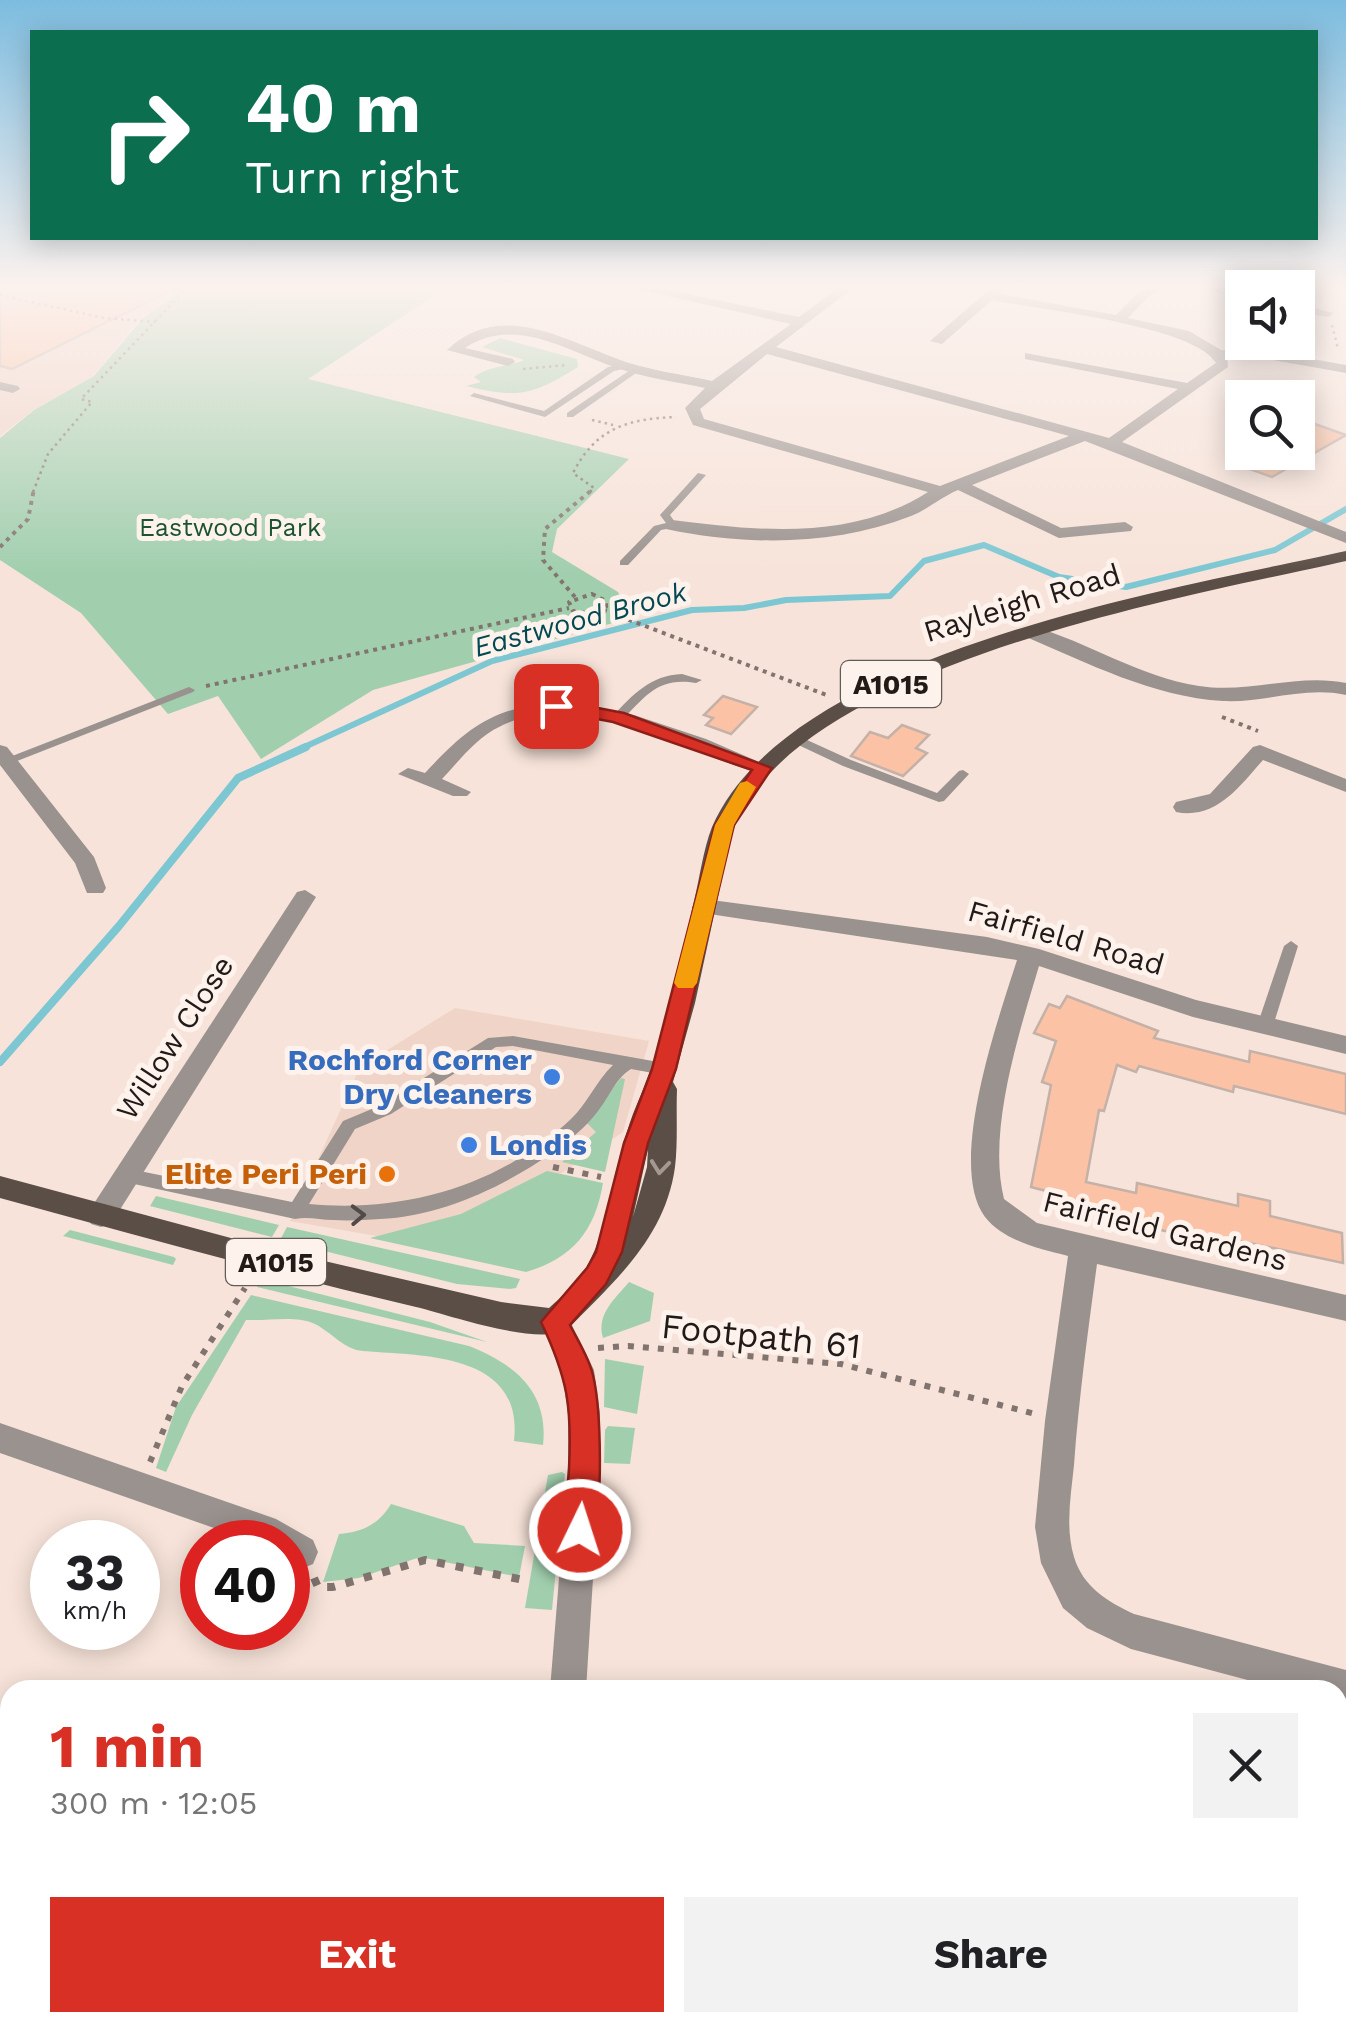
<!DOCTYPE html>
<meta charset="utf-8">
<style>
body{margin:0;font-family:"Work Sans",sans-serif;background:#f2f2f2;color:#202124;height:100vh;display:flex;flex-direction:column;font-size:38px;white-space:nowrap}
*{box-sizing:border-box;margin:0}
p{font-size:32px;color:#757577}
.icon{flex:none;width:55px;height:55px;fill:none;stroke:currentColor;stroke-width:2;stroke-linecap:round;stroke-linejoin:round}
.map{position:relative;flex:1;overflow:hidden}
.sheet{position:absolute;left:0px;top:1680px;width:1348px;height:352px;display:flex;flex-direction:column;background:#fff;border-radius:30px 30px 0 0;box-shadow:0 5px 25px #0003}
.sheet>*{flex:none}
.banner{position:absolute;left:30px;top:30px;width:1288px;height:210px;border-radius:0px;box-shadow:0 5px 25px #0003;background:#0b6e4f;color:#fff;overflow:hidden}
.controls{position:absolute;left:1225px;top:270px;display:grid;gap:20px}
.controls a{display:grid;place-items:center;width:90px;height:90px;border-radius:0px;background:#fff;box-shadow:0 5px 25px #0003;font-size:50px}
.speed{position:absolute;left:30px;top:1520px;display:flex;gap:20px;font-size:50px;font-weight:700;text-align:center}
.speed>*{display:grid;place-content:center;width:130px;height:130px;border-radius:50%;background:#fff;box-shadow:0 5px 25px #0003;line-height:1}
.speed small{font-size:25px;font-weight:400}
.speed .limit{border:15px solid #d22;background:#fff;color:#111}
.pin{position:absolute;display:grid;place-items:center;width:85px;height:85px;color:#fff;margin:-42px;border-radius:20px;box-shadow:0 5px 15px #0006}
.me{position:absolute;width:110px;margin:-55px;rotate:4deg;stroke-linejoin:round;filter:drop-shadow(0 0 8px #0008)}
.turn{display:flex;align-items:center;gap:35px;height:210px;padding:0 50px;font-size:45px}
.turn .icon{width:130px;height:130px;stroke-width:2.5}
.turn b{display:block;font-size:70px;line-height:85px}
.round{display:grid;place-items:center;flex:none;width:105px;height:105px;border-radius:0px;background:#f2f2f2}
.headline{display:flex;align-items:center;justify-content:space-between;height:170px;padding:0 50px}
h1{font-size:60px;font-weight:700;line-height:75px;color:#d93025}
.cta{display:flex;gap:20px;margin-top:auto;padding:20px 50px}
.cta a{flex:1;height:115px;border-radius:0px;background:#d93025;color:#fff;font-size:40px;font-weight:700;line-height:115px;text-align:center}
.cta a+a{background:#f2f2f2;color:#202124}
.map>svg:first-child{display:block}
</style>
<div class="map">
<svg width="1346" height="2031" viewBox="0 0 1346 2031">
<rect width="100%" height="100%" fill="#f7e3d9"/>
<g fill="#f0d4c7">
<polygon points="0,288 184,288 177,300 142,317 92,377 33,410 0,436"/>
<polygon points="455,1008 649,1041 623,1132 511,1207 394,1239 290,1221 360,1067"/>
</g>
<g fill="#a1cfae">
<polygon points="175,288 446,288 308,379 629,459 557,529 552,552 618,592 628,613 613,623 373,690 261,759 218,696 168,714 81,613 0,560 0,438 34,410 94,376 143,318 169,300"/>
<path d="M500,338L577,359L578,367C533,395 519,399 466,386L481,382L474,377C490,365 506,368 524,360L482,347Z"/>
<polygon points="621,1078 625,1079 605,1172 562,1162 596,1132 586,1122"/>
<path d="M547,1171L603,1183C595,1231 573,1258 526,1272L370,1238L461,1214Z"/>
<polygon points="156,1196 279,1225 272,1237 150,1206"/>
<polygon points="287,1227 520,1279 516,1288 510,1289 457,1284 280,1240"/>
<polygon points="70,1230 174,1257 176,1259 173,1265 63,1236"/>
<polygon points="261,1279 430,1322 487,1342 257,1287"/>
<path d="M629,1282L654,1293L650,1321L603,1338C596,1314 615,1299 629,1282Z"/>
<path d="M251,1295L469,1346C514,1364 549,1391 543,1445L514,1441C524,1352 422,1356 363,1351C345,1350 331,1332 315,1324C297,1315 267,1321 246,1320L192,1415L166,1472L156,1468L176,1407Z"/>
<polygon points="605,1359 644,1366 637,1414 604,1407"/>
<polygon points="608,1426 635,1428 630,1464 604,1463 605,1430"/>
<polygon points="562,1472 565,1474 552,1610 525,1608 548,1475"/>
<path d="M391,1504L464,1526L474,1543L525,1546L519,1577L420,1557L359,1578L323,1582L339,1534C363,1532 379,1524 391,1504Z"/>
</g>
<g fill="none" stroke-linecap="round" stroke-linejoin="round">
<polyline stroke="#7cc7d2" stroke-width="6" points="300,749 492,661 692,610 744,608 786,600 890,596 924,561 984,545 1059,577 1126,587 1275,550 1346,509"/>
<polyline stroke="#7cc7d2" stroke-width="8" points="0,1062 119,926 238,778 306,747"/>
</g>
<g fill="#fbc2a6" stroke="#c4b1a7" stroke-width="2.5">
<polygon points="0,288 176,288 12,369 0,366"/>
<polygon points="1315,424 1346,435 1272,477 1241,466 1265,452 1298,452 1298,434"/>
<polygon points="723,696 757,707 731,734 706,725 713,718 704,715"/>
<polygon points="902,725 929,735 916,748 927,753 903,776 851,756 870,732 888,738"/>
<polygon points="1067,996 1158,1031 1154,1038 1249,1062 1250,1051 1346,1074 1346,1114 1234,1086 1233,1092 1139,1066 1136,1072 1117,1065 1104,1111 1099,1110 1086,1182 1136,1193 1137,1183 1238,1206 1238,1194 1270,1201 1270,1216 1342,1233 1343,1263 1212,1235 1212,1242 1189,1237 1053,1203 1054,1193 1031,1187 1051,1085 1042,1082 1056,1041 1034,1033 1049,1004 1060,1008"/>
</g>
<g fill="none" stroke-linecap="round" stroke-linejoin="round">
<g stroke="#81746e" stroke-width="2.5" stroke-dasharray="2.5 4" stroke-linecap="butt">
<polyline points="0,295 104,318 156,322"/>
<polyline points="1332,325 1338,349"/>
<polyline points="523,369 567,365"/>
<polyline points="592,420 613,425"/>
<polyline points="33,492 48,454 92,402 81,399 187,288"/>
<path d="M590,492L594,488L573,473C596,428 627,419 676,417"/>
</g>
<g stroke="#81746e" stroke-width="4" stroke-dasharray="4 5" stroke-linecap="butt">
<polyline points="0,547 28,519 34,489"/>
<polygon points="592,594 606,601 606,607 592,614 573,611 569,602"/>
<polyline points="575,597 543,560 545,529 593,489"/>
<polyline points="603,610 829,696"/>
<polyline points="206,686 569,608"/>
<polyline points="1222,717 1258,731"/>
</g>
<g stroke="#81746e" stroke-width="6" stroke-dasharray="6 9" stroke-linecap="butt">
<polyline points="553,1167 601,1177"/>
<polyline points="598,1348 628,1346 841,1364 1035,1414"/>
<polyline points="150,1462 182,1386 245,1288"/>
</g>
<polyline stroke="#81746e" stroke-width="8" stroke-dasharray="8 11" stroke-linecap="butt" points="314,1578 318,1587 333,1587 425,1560 524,1580"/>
<g fill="#9a928e" fill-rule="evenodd">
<polygon points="624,364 627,364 627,368 614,371 545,417 470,396 474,393 544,411 608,367"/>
<polygon points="636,366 640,369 639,371 573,417 567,417 567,413"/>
<polygon points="698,473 706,475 670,515 677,525 676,527 661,530 628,565 620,565 620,561 654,526 666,523 660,515"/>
<path d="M682,674L702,680L696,683C658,677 647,695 622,720L618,721L612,717C632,695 651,675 682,674Z"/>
<polygon points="189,687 195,690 193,692 12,763 8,764 2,760"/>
<polygon points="796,735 851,760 937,793 959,771 963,770 969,774 944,801 939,802 843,766 792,742 790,739"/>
<polygon points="1291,941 1298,946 1273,1026 1270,1030 1260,1030 1257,1026 1284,946"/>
<path d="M513,1036L664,1063L669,1065L672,1069L669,1073L664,1075L631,1069C615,1079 610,1096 598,1111C586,1127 569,1141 552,1153C503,1187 441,1216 380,1219C365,1220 349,1221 333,1220C320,1220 308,1216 295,1219L125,1182L119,1180L117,1175L119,1170L125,1168L292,1202L343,1121L379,1106L488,1038ZM513,1046L613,1065C596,1081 588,1103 571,1119C500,1186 404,1213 309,1204L355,1129L391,1114L496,1047Z"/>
</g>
<g fill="#9a928e" fill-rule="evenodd">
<path d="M633,288H659L799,317L838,288H853L776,347L1109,438L1178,389L1030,360L1025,359V353L1187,383L1216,363C1196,326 1037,309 992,300L942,344L930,341L991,288H1005L1000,294L1116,315L1141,290L1163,288L1149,296L1128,318L1189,331L1221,350L1273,352L1346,365V373L1273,360L1227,358L1228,367L1122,442L1346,532V543L1085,441L972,485L1061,528L1125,522L1133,527L1131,531L1059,538L958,490C941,497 927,510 911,516C834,546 746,546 666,529L664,525L672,520C759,531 851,541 928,492L693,425L685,408L705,388C677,382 647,378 620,369C570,353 516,314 465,348L513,359L515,362L508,366L447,350C503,297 570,344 629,363C655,371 685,375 712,381L791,324ZM767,354L1069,436L940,486L704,419L700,409Z"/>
<polygon points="1210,288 1242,293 1242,301 1212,291"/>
<polygon points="1298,304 1334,313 1328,317 1298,312"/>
<polygon points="0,382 18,386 20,389 13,393 0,390"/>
<path d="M1031,626C1089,642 1139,677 1199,686C1249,694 1297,673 1346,683V695C1304,686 1265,703 1223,701C1153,697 1088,663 1024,636L1022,632Z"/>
<path d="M554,702L634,715L706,739L773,768L763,774C680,753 586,683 499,727C476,738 459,761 442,779L471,792L467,796H453L398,774L408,768L425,773C468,727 491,709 554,702Z"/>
<polygon points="0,745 7,747 94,857 106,888 103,893 87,893 75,863 0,765"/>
<path d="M1260,745L1346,779V792L1263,760C1240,786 1216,820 1176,812L1173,807L1176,802L1210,794L1253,747Z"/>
<polygon points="305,890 316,897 111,1224 101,1227 91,1224 87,1216 91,1208 297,892"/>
<path d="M704,899L987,937L1039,949L1196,1000L1346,1036V1054L1193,1017L1039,966C1019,1033 987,1131 1004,1199L1037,1223L1346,1295V1321L1097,1264C1088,1331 1079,1397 1074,1465C1071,1495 1065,1527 1074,1557C1083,1587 1108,1602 1134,1614L1346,1670V1706L1338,1704V1690H1285L1131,1649L1087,1628L1063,1608L1041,1563L1035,1527L1045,1421L1068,1256C1040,1249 1004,1241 985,1217C946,1165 999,1017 1017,960L696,912L692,907L696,902Z"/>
<polygon points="0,1423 276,1519 313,1540 318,1552 313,1564 301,1569 288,1563 288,1542 254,1542 0,1453"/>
<polygon points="784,2022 849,2022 852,2031 788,2031"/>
</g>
<g fill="#9a928e" fill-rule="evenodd">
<polygon points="555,1309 566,1313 594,1370 600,1414 600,1467 586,1690 550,1690 568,1467 568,1414 562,1370 540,1322 544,1313"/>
<rect x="523" y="2022" width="42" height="9"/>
</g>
<path fill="#5b4e46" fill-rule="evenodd" d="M1346,551V561C1192,596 777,666 730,841L695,1003L673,1082L677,1089C676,1114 678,1142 675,1167C665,1239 614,1281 566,1331C530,1344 453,1316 416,1307C276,1274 138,1236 0,1198V1176L264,1247L501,1302L549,1308C561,1297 577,1284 585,1270C614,1219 614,1157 637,1104C666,1039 678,969 694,901C700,877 703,850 712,827C789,650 1175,589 1346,551ZM648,1149L647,1167L633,1217Z"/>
</g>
<defs><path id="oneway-chevron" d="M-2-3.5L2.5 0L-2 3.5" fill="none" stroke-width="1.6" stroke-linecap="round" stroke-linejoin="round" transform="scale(2.5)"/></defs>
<use stroke="#a49891" href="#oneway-chevron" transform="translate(660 1167) rotate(96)"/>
<use stroke="#514a47" href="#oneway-chevron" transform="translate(358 1215) rotate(-2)"/>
<linearGradient id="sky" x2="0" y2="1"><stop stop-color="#7dbcdf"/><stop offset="0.5" stop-color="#fbf2ee"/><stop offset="1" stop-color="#fbf2ee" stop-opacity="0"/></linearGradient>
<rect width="1346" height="573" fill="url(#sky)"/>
<path fill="#d93025" stroke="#8d1f18" stroke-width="2.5" d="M556,700L624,713L772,768L734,825L676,1069L648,1143L622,1252L606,1284L570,1325C578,1341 589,1358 593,1375C601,1409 604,1509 591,1540L580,1544L569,1540C560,1519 568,1492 569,1469C572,1407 568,1379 541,1322L587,1268L596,1252L624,1143L652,1069L715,825L752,770L613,722L549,710L547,706Z"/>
<polygon fill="#f59e0b" points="747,781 756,787 734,825 697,983 693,988 678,988 674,983 715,825 740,783"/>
<g fill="#3f7fe0" stroke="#fef2ec" stroke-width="4">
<circle cx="552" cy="1077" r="10"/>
<circle cx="469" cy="1145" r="10"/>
</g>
<circle fill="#e8710a" stroke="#fef2ec" stroke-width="4" cx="387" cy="1174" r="10"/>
<g text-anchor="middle" stroke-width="10" stroke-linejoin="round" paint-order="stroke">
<g font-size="25" fill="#1a5431" stroke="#fef2ec">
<text x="230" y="536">Eastwood Park</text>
</g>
<g font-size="28" font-style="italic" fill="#024a52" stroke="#fef2ec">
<text transform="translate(580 619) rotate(-15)" y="10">Eastwood Brook</text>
</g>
<g fill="#fef2ec" stroke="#635b57" stroke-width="2.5">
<rect x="841" y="661" width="100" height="46" rx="8"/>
<rect x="226" y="1239" width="100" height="46" rx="8"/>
</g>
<g font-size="28" font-weight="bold" fill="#211a17">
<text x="891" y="694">A1015</text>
<text x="276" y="1272">A1015</text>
</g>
<g font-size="30" fill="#211a17" stroke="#fef2ec">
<text transform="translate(1022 603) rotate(-17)" y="10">Rayleigh Road</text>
<text transform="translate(1066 938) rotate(16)" y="10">Fairfield Road</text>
<text transform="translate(175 1038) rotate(-57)" y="10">Willow Close</text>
<text transform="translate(1165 1231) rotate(14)" y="10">Fairfield Gardens</text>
</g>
<g font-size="30" font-weight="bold" fill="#366cbe" stroke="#fef2ec" text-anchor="end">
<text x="532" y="1070">Rochford Corner<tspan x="532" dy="34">Dry Cleaners</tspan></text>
<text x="489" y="1155" text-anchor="start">Londis</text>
</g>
<g font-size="30" font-weight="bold" fill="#c56008" stroke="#fef2ec" text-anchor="end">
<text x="367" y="1184">Elite Peri Peri</text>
</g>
<g font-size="35" fill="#211a17" stroke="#fef2ec">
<text transform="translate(761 1336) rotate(6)" y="12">Footpath 61</text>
</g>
</g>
</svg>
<div class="controls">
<a><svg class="icon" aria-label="sound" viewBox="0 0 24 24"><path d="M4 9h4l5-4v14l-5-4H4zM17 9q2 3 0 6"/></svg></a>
<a><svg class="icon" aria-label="search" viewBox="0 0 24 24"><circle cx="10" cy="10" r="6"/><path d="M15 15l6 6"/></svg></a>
</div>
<div class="speed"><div>33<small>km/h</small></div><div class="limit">40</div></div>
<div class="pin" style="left:556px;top:706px;background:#d93025"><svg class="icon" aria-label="arrive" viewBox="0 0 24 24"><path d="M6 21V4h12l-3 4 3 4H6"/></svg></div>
<svg class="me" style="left:580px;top:1530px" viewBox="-20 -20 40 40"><circle r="17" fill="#d93025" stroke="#fff" stroke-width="3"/><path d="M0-11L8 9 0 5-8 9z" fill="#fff"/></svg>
<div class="banner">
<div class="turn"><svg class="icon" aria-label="right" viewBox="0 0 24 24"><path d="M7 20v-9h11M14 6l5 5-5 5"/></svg><div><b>40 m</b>Turn right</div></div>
</div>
<section class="sheet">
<div class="headline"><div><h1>1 min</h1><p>300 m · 12:05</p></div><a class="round"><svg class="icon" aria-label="close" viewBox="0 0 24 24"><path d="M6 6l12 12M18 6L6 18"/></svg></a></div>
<div class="cta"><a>Exit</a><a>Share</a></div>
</section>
</div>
